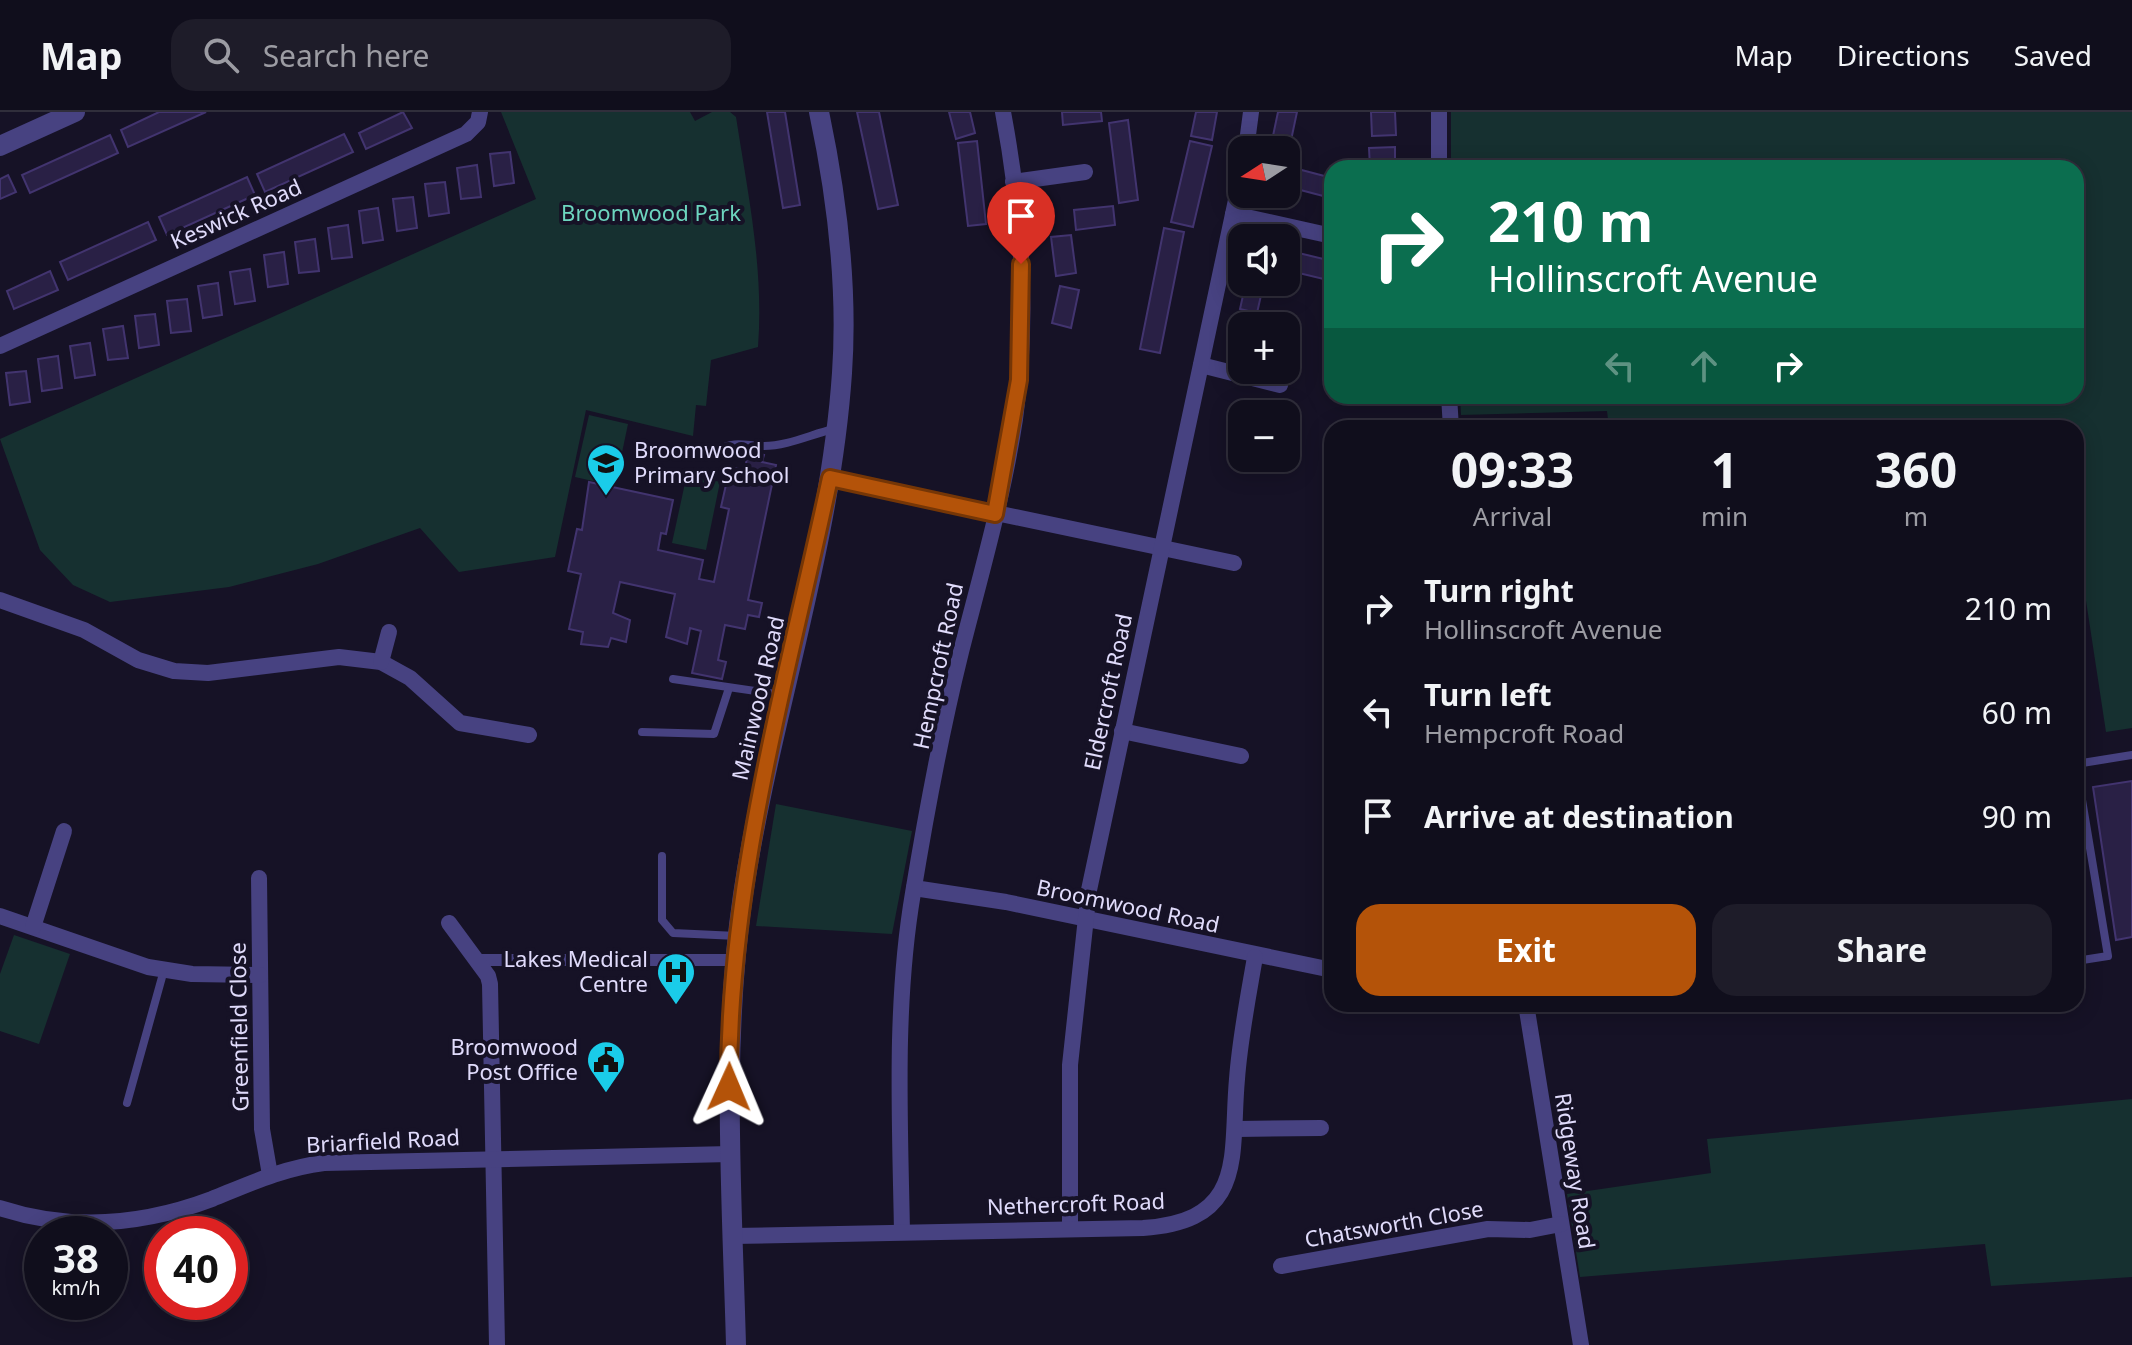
<!DOCTYPE html>
<meta charset="utf-8">
<style>
body{margin:0;font-family:"Noto Sans",sans-serif;background:#1e1c29;color:#f1f3f6;height:100vh;display:flex;flex-direction:column;font-size:30px;white-space:nowrap}
*{box-sizing:border-box;margin:0}
p{font-size:26px;color:#9c9ca3}
.icon{flex:none;width:44px;height:44px;fill:none;stroke:currentColor;stroke-width:2;stroke-linecap:round;stroke-linejoin:round}
.map{position:relative;flex:1;overflow:hidden}
.drawer{position:absolute;left:1324px;top:308px;width:760px;height:592px;display:flex;flex-direction:column;background:#100e1c;border-radius:24px;box-shadow:0 4px 20px #0003,0 0 0 2px #302e3b}
.drawer>*{flex:none}
.hud{position:absolute;left:1324px;top:48px;width:760px;height:244px;border-radius:24px;box-shadow:0 4px 20px #0003,0 0 0 2px #302e3b;background:#0b6e4f;color:#fff;overflow:hidden}
.needle{width:52px;rotate:258deg}
.buttons{position:absolute;left:1228px;top:24px;display:grid;gap:16px}
.buttons a{display:grid;place-items:center;width:72px;height:72px;border-radius:16px;background:#100e1c;box-shadow:0 4px 20px #0003,0 0 0 2px #302e3b;font-size:40px}
.speed{position:absolute;left:24px;top:1104px;display:flex;gap:16px;font-size:40px;font-weight:700;text-align:center}
.speed>*{display:grid;place-content:center;width:104px;height:104px;border-radius:50%;background:#100e1c;box-shadow:0 4px 20px #0003,0 0 0 2px #302e3b;line-height:1}
.speed small{font-size:20px;font-weight:400}
.speed .limit{border:12px solid #d22;background:#fff;color:#111}
.pin{position:absolute;display:grid;place-items:center;width:68px;height:68px;color:#fff;margin:-82px -34px;border-radius:50% 50% 50% 0;rotate:-45deg;box-shadow:0 0 8px #0007}
.pin .icon{rotate:45deg}
.me{position:absolute;width:88px;margin:-44px;rotate:1deg;stroke-linejoin:round;filter:drop-shadow(0 0 6px #0008)}
.turn{display:flex;align-items:center;gap:28px;height:168px;padding:0 32px;font-size:36px}
.turn .icon{width:104px;height:104px;stroke-width:2.5}
.turn b{display:block;font-size:56px;line-height:68px}
.lanes{display:flex;align-items:center;height:76px;padding:0 32px;background:#0003;justify-content:center;gap:40px;direction:ltr}
.lanes .off{opacity:.35}
.eta{display:flex;justify-content:space-evenly;align-items:center;height:136px;text-align:center}
.eta b{font-size:48px;font-weight:700;line-height:56px}
.button{display:flex;gap:16px;margin-top:auto;padding:16px 32px}
.button a{flex:1;height:92px;border-radius:24px;background:#b45309;color:#fff;font-size:32px;font-weight:700;line-height:92px;text-align:center}
.button a+a{background:#1e1c29;color:#f1f3f6}
ul{padding:0;list-style:none}
li{display:flex;align-items:center;gap:24px;height:104px;padding:0 32px}
li div{flex:1}
li b{display:block;font-size:30px}
li em{font-style:normal}
header{display:flex;align-items:center;gap:48px;box-sizing:border-box;height:112px;padding:0 40px;background:#100e1c;border-bottom:2px solid #302e3b}
header strong{font-size:38px}
nav{display:flex;gap:44px;margin-inline-start:auto;font-size:28px}
.search{width:560px;height:72px;background:#1e1c29;display:flex;align-items:center;gap:20px;box-sizing:border-box;padding:0 28px;border-radius:24px;color:#9c9ca3;font-size:30px}
.map>svg:first-child{display:block}
</style>
<header>
<strong>Map</strong>
<div class="search"><svg class="icon" aria-label="search" viewBox="0 0 24 24"><circle cx="10" cy="10" r="6"/><path d="M15 15l6 6"/></svg>Search here</div>
<nav><a>Map</a><a>Directions</a><a>Saved</a></nav>
</header>
<div class="map">
<svg width="2132" height="1233" viewBox="0 0 2132 1233">
<rect width="100%" height="100%" fill="#161226"/>
<g fill="#163030">
<path d="M501,0H690L695,9L712,0H730L736,5C748,82 764,157 758,235L711,248L706,294L696,293L693,324L586,298L555,445L459,460L420,416L318,452L229,475L110,490L73,473L40,438L0,327L536,87Z"/>
<polygon points="1451,0 2132,0 2132,616 2106,620 2076,423 2076,316 1609,316 1607,299 1461,303 1460,284 2076,284 2076,56 1451,56"/>
<polygon points="589,303 628,312 615,374 575,365"/>
<polygon points="687,362 720,370 706,438 672,431"/>
<polygon points="776,692 912,719 892,822 756,814"/>
<polygon points="14,823 70,842 39,932 0,919 0,862"/>
<polygon points="2132,987 2132,1165 1991,1174 1985,1132 1580,1165 1567,1082 1711,1061 1707,1027"/>
</g>
<g fill="#292045" stroke="#42346f" stroke-width="2">
<polygon points="159,0 206,0 128,35 121,18"/>
<polygon points="403,0 412,16 366,37 359,21"/>
<polygon points="767,0 785,0 800,93 783,96"/>
<polygon points="857,0 879,0 898,93 878,97"/>
<polygon points="949,0 970,0 975,21 956,27"/>
<polygon points="1062,0 1101,0 1102,9 1063,13"/>
<polygon points="1196,0 1217,0 1212,28 1191,24"/>
<polygon points="1278,0 1297,0 1286,52 1286,38 1270,38"/>
<polygon points="1371,0 1395,0 1396,23 1372,24"/>
<polygon points="1128,8 1138,88 1119,91 1109,11"/>
<polygon points="344,22 353,40 265,80 257,62"/>
<polygon points="110,23 118,41 30,81 22,63"/>
<polygon points="977,29 986,112 968,114 958,31"/>
<polygon points="1190,29 1212,34 1193,115 1171,110"/>
<polygon points="1395,35 1395,56 1370,56 1369,36"/>
<polygon points="510,40 514,71 494,74 490,42"/>
<polygon points="477,53 481,85 461,87 457,56"/>
<polygon points="1294,56 1332,66 1327,85 1289,75"/>
<polygon points="8,63 16,80 0,87 0,67"/>
<polygon points="247,65 255,83 167,123 159,105"/>
<polygon points="445,70 449,101 429,104 425,72"/>
<polygon points="413,85 417,116 397,119 393,87"/>
<polygon points="1113,94 1115,113 1076,118 1074,98"/>
<polygon points="378,96 383,128 363,131 359,99"/>
<polygon points="148,110 156,128 68,168 60,150"/>
<polygon points="348,113 352,145 332,147 328,116"/>
<polygon points="1164,116 1184,120 1160,241 1140,237"/>
<polygon points="1071,123 1076,161 1056,164 1051,125"/>
<polygon points="315,127 319,159 299,161 295,130"/>
<polygon points="1286,138 1332,149 1332,169 1286,158"/>
<polygon points="284,140 288,172 268,175 264,143"/>
<polygon points="250,157 255,189 235,192 230,160"/>
<polygon points="50,159 58,178 14,197 7,179"/>
<polygon points="1246,170 1264,170 1257,201 1240,197"/>
<polygon points="218,171 222,203 203,206 198,174"/>
<polygon points="1060,174 1079,178 1071,216 1052,211"/>
<polygon points="187,187 191,219 171,221 167,189"/>
<polygon points="155,202 159,233 139,236 135,204"/>
<polygon points="123,214 128,246 108,248 103,217"/>
<polygon points="90,231 95,263 75,266 70,234"/>
<polygon points="58,244 62,276 42,279 38,247"/>
<polygon points="26,259 30,290 10,293 6,261"/>
<polygon points="754,340 764,343 762,350 776,353 748,488 762,491 759,505 748,503 745,517 725,513 718,548 726,550 722,567 692,561 701,519 690,516 687,532 666,525 675,482 620,470 613,501 630,508 626,530 611,526 608,535 581,532 583,520 569,517 581,462 568,459 577,417 582,418 589,370 673,388 666,422 661,421 658,438 703,448 699,467 714,470 729,397 721,395 730,355 745,358 747,345 752,346"/>
<polygon points="2132,669 2132,825 2116,828 2093,675"/>
</g>
<g fill="none" stroke-linecap="round" stroke-linejoin="round">
<g stroke="#474281" stroke-width="8">
<path d="M719,338C734,328 747,334 764,334C787,334 812,322 834,317"/>
<polyline points="673,567 783,583"/>
<polyline points="642,620 714,622 729,576"/>
<polyline points="2076,652 2132,643"/>
<polyline points="662,744 662,808 673,821 737,824"/>
<polyline points="2076,849 2108,844 2076,652"/>
<polyline points="127,991 164,858"/>
</g>
<polyline stroke="#474281" stroke-width="12" points="476,848 735,848"/>
<g stroke="#474281" stroke-width="16">
<polyline points="1439,0 1439,56"/>
<polyline points="1246,38 1251,0"/>
<polyline points="1013,70 1085,60"/>
<polyline points="1233,102 1332,124"/>
<polyline points="0,234 466,22 478,10 480,0"/>
<polyline points="1201,253 1280,273"/>
<polyline points="1449,284 1451,316"/>
<polyline points="830,366 1234,451"/>
<polyline points="0,488 84,518 138,548 174,559 208,561 339,545 381,550 410,566 460,611 529,623"/>
<polyline points="381,550 389,520"/>
<polyline points="1122,619 1241,644"/>
<polyline points="259,766 262,1017 270,1063"/>
<polyline points="914,776 1006,790 1332,858"/>
<polyline points="0,804 148,855 192,862 260,863"/>
<polyline points="449,811 488,864 490,872 497,1233"/>
<polyline points="33,815 64,719"/>
<polyline points="1526,892 1581,1233"/>
<polyline points="1237,1017 1321,1016"/>
<path d="M0,1096C71,1119 143,1113 212,1087C249,1072 283,1056 324,1051L731,1042"/>
<polyline points="1070,1117 1070,953 1089,778 1242,60"/>
<path d="M902,1120C900,1008 894,893 913,781C926,702 941,621 960,544C980,465 1003,387 1015,307C1029,206 1022,101 1003,0"/>
<path d="M732,1124L1143,1116C1248,1109 1230,1043 1237,967C1240,926 1248,886 1255,845"/>
<polyline points="1281,1154 1488,1117 1530,1118 1561,1112"/>
</g>
<g stroke="#474281" stroke-width="20">
<polyline points="0,34 75,0"/>
<path d="M736,1233C732,1083 721,932 743,783C769,608 830,438 842,261C848,174 837,85 819,0"/>
</g>
</g>
<g fill="none" stroke-linecap="round" stroke-linejoin="round">
<g stroke="#753606" stroke-width="20">
<path id="route" d="M729,975C728,769 787,567 830,366L995,402L1019,268L1021,152"/>
</g>
<use href="#route" stroke="#b45309" stroke-width="14"/>
</g>
<defs>
<g id="school-pin" transform="scale(2)"><path d="M0 17L-7.5 6A9.5 9.5 0 1 1 7.5 6Z" fill="#1acce9" stroke="#161226"/><path d="M0-5L7-2L0 1L-7-2ZM-4 1L0 2.5L4 1V4Q0 6-4 4Z" fill="#111"/></g>
<g id="hospital-pin" transform="scale(2)"><path d="M0 17L-7.5 6A9.5 9.5 0 1 1 7.5 6Z" fill="#1acce9" stroke="#161226"/><path d="M-5-5h3v3.5h4V-5h3V5h-3V1.5h-4V5h-3Z" fill="#111"/></g>
<g id="civic-pin" transform="scale(2)"><path d="M0 17L-7.5 6A9.5 9.5 0 1 1 7.5 6Z" fill="#1acce9" stroke="#161226"/><path d="M-.6-6.5H3V-4.5H.6V-3L4-1V1h2V6H-6V1h2V-1L-.6-3ZM-1.2 2.5V6h2.4V2.5Z" fill="#111"/></g>
</defs>
<g fill-rule="evenodd">
<use href="#school-pin" x="606" y="351"/>
<use href="#hospital-pin" x="676" y="860"/>
<use href="#civic-pin" x="606" y="948"/>
</g>
<g text-anchor="middle" stroke-width="8" stroke-linejoin="round" paint-order="stroke">
<g font-size="22" fill="#6dd5bf" stroke="#161226">
<text x="651" y="109">Broomwood Park</text>
</g>
<g font-size="22" fill="#e0dbfb" stroke="#161226">
<text transform="translate(236 102) rotate(-24)" y="8">Keswick Road</text>
<text transform="translate(938 554) rotate(-78)" y="8">Hempcroft Road</text>
<text transform="translate(1108 580) rotate(-78)" y="8">Eldercroft Road</text>
<text transform="translate(758 586) rotate(-77)" y="8">Mainwood Road</text>
<text transform="translate(1128 794) rotate(12)" y="8">Broomwood Road</text>
<text transform="translate(239 915) rotate(-91)" y="8">Greenfield Close</text>
<text transform="translate(383 1029) rotate(-3)" y="8">Briarfield Road</text>
<text transform="translate(1575 1059) rotate(81)" y="8">Ridgeway Road</text>
<text transform="translate(1076 1092) rotate(-2)" y="8">Nethercroft Road</text>
<text transform="translate(1394 1112) rotate(-10)" y="8">Chatsworth Close</text>
</g>
<g font-size="22" fill="#e0dbfb" stroke="#161226" text-anchor="end">
<text x="634" y="346" text-anchor="start">Broomwood<tspan x="634" dy="25">Primary School</tspan></text>
<text x="648" y="855">Lakes Medical<tspan x="648" dy="25">Centre</tspan></text>
<text x="578" y="943">Broomwood<tspan x="578" dy="25">Post Office</tspan></text>
</g>
</g>
</svg>
<div class="buttons">
<a><svg class="needle" viewBox="-14 -14 28 28"><path d="M0-13l5 13h-10z" fill="#e53935"/><path d="M0 13l5-13h-10z" fill="#9c9ca3"/></svg></a>
<a><svg class="icon" aria-label="sound" viewBox="0 0 24 24"><path d="M4 9h4l5-4v14l-5-4H4zM17 9q2 3 0 6"/></svg></a>
<a>+</a>
<a>−</a>
</div>
<div class="speed"><div>38<small>km/h</small></div><div class="limit">40</div></div>
<div class="pin" style="left:1021px;top:152px;background:#d93025"><svg class="icon" aria-label="arrive" viewBox="0 0 24 24"><path d="M6 21V4h12l-3 4 3 4H6"/></svg></div>
<svg class="me" style="left:729px;top:975px" viewBox="-20 -20 40 40"><path d="M0-17L14 15 0 8-14 15z" fill="#b45309" stroke="#fff" stroke-width="4"/></svg>
<div class="hud">
<div class="turn"><svg class="icon" aria-label="right" viewBox="0 0 24 24"><path d="M7 20v-9h11M14 6l5 5-5 5"/></svg><div><b>210 m</b>Hollinscroft Avenue</div></div>
<div class="lanes"><svg class="icon off" aria-label="left" viewBox="0 0 24 24"><path d="M17 20v-9H6M10 6l-5 5 5 5"/></svg><svg class="icon off" aria-label="ahead" viewBox="0 0 24 24"><path d="M12 20V5M6 11l6-6 6 6"/></svg><svg class="icon" aria-label="right" viewBox="0 0 24 24"><path d="M7 20v-9h11M14 6l5 5-5 5"/></svg></div>
</div>
<section class="drawer">
<div class="eta">
<div><b>09:33</b><p>Arrival</p></div>
<div><b>1</b><p>min</p></div>
<div><b>360</b><p>m</p></div>
</div>
<ul>
<li><svg class="icon" aria-label="right" viewBox="0 0 24 24"><path d="M7 20v-9h11M14 6l5 5-5 5"/></svg><div><b>Turn right</b><p>Hollinscroft Avenue</p></div><em>210 m</em></li>
<li><svg class="icon" aria-label="left" viewBox="0 0 24 24"><path d="M17 20v-9H6M10 6l-5 5 5 5"/></svg><div><b>Turn left</b><p>Hempcroft Road</p></div><em>60 m</em></li>
<li><svg class="icon" aria-label="arrive" viewBox="0 0 24 24"><path d="M6 21V4h12l-3 4 3 4H6"/></svg><div><b>Arrive at destination</b></div><em>90 m</em></li>
</ul>
<div class="button"><a>Exit</a><a>Share</a></div>
</section>
</div>
